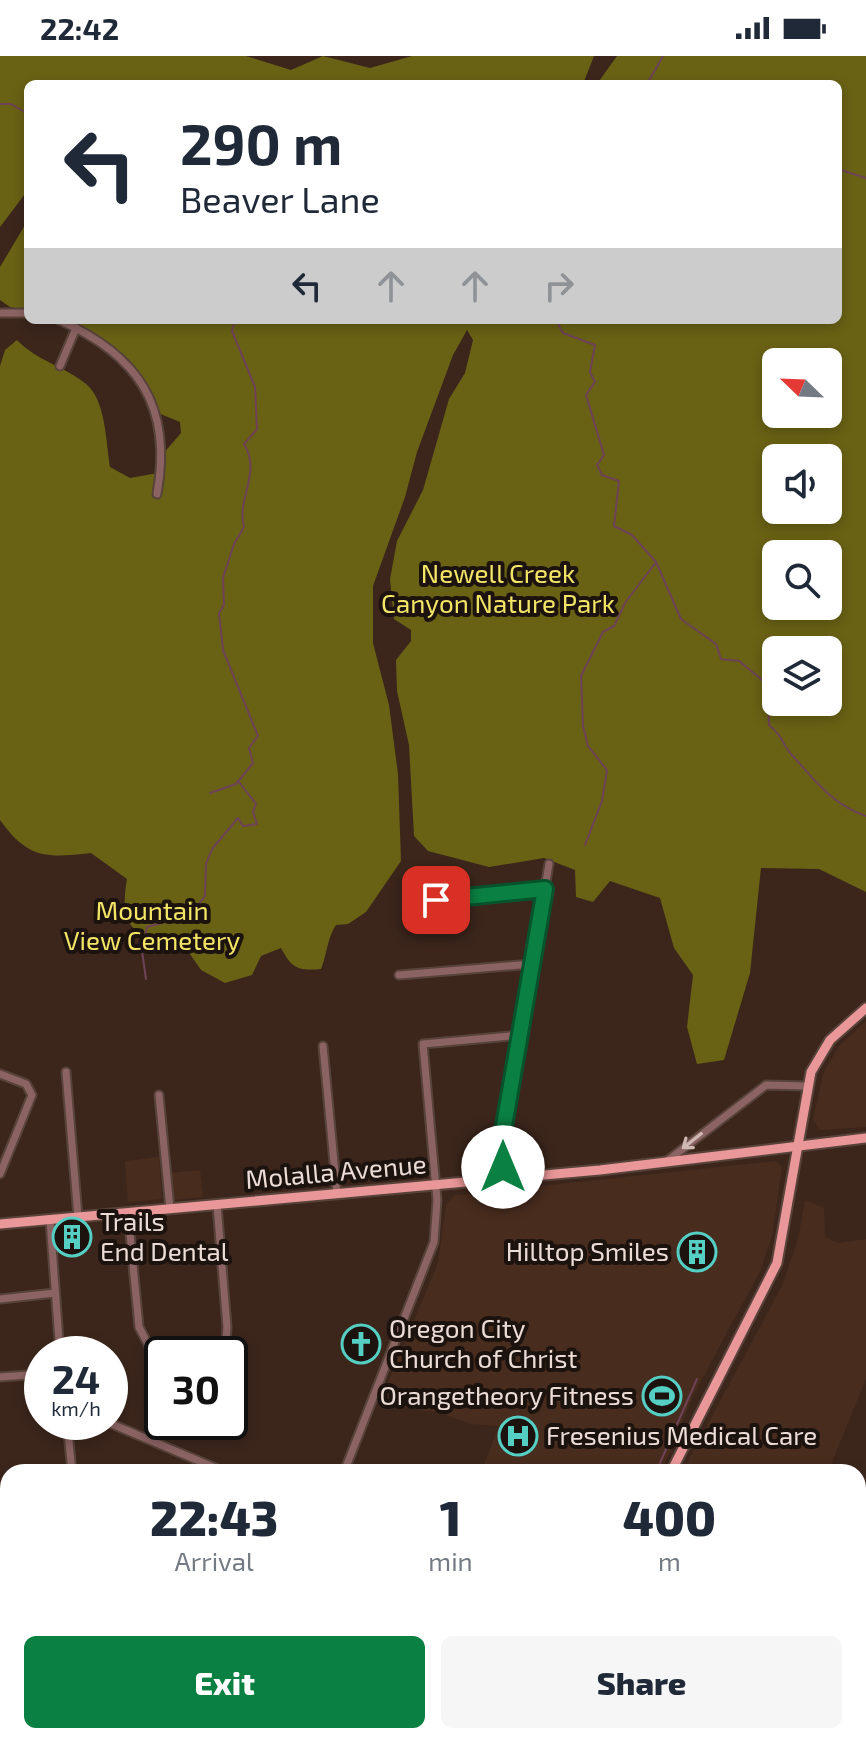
<!DOCTYPE html>
<style>
body{margin:0;font-family:"Exo 2",sans-serif;background:#f6f6f7;color:#1f2937;height:100vh;display:flex;flex-direction:column;font-size:30px;white-space:nowrap}
*{box-sizing:border-box;margin:0}
p{font-size:26px;color:#747a83}
.icon{flex:none;width:44px;height:44px;fill:none;stroke:currentColor;stroke-width:2;stroke-linecap:round;stroke-linejoin:round}
.map{position:relative;flex:1;overflow:hidden}
.details{position:absolute;left:0px;top:1408px;width:866px;height:280px;display:flex;flex-direction:column;background:#fff;border-radius:24px 24px 0 0;box-shadow:0 4px 12px #0003}
.details>*{flex:none}
.guide{position:absolute;left:24px;top:24px;width:818px;height:244px;border-radius:12px;box-shadow:0 4px 12px #0003;background:#fff;color:#1f2937;overflow:hidden}
.needle{width:52px;rotate:293deg}
.controls{position:absolute;left:762px;top:292px;display:grid;gap:16px}
.controls a{display:grid;place-items:center;width:80px;height:80px;border-radius:12px;background:#fff;box-shadow:0 4px 12px #0003;font-size:40px}
.speed{position:absolute;left:24px;top:1280px;display:flex;gap:16px;font-size:40px;font-weight:700;text-align:center}
.speed>*{display:grid;place-content:center;width:104px;height:104px;border-radius:50%;background:#fff;box-shadow:0 4px 12px #0003;line-height:1}
.speed small{font-size:20px;font-weight:400}
.speed .limit{border:4px solid #111;border-radius:12px;background:#fff;color:#111}
.pin{position:absolute;display:grid;place-items:center;width:68px;height:68px;color:#fff;margin:-34px;border-radius:16px;box-shadow:0 4px 12px #0006}
.me{position:absolute;width:88px;margin:-44px;rotate:0deg;stroke-linejoin:round;filter:drop-shadow(0 0 6px #0008)}
.turn{display:flex;align-items:center;gap:28px;height:168px;padding:0 24px;font-size:36px}
.turn .icon{width:104px;height:104px;stroke-width:2.5}
.turn b{display:block;font-size:56px;line-height:68px}
.lanes{display:flex;align-items:center;height:76px;padding:0 24px;background:#0003;justify-content:center;gap:40px;direction:ltr}
.lanes .off{opacity:.35}
.eta{display:flex;justify-content:space-evenly;align-items:center;height:136px;text-align:center}
.eta b{font-size:48px;font-weight:800;line-height:56px}
.button{display:flex;gap:16px;margin-top:auto;padding:16px 24px}
.button a{flex:1;height:92px;border-radius:12px;background:#0b8043;color:#fff;font-size:32px;font-weight:800;line-height:92px;text-align:center}
.button a+a{background:#f6f6f7;color:#1f2937}
.status{display:flex;justify-content:space-between;align-items:center;height:56px;padding:0 40px;background:#fff;direction:ltr}
.status svg{height:22px;fill:currentColor}
.map>svg:first-child{display:block}
</style>
<div class="status"><b>22:42</b><svg viewBox="0 0 49 12"><path d="M0 12V9h3v3zM5 12V6h3v6zM10 12V3h3v9zM15 12V0h3v12zM26 1h20v11H26zM47 4h2v5h-2z"/></svg></div>
<div class="map">
<svg width="866" height="1688" viewBox="0 0 866 1688">
<rect width="100%" height="100%" fill="#3c261c"/>
<g fill="#482c1e">
<polygon points="866,965 866,1071 820,1074 813,1063 824,1015 840,989"/>
<polygon points="159,1101 162,1143 128,1146 125,1105"/>
<polygon points="776,1105 782,1111 772,1181 760,1215 693,1340 661,1416 481,1416 499,1370 471,1368 441,1357 379,1348 438,1207 446,1149 455,1139"/>
<polygon points="200,1114 203,1141 173,1144 171,1117"/>
<polygon points="805,1144 824,1152 825,1181 839,1187 866,1183 866,1323 828,1416 682,1416 782,1230 798,1183"/>
<polygon points="858,1486 866,1488 866,1650 858,1647"/>
<polygon points="0,1647 8,1650 8,1680 80,1680 90,1684 92,1680 227,1680 223,1688 0,1688"/>
<polygon points="858,1653 866,1656 866,1688 598,1688 601,1680 858,1680"/>
</g>
<g fill="#423d12">
<polygon points="8,1436 8,1650 0,1647 0,1437"/>
<polygon points="256,1680 484,1680 502,1688 506,1680 526,1685 530,1680 557,1682 572,1688 274,1688"/>
</g>
<g fill="#696114" fill-rule="evenodd">
<polygon points="0,0 246,0 291,14 323,0 370,12 412,0 594,0 583,28 28,28 28,134 0,171"/>
<path d="M617,0H866V836L819,813L761,812L750,917L724,1004L697,1008L687,971L693,919L674,892L660,842L610,825L593,846L576,841L575,814L544,802L489,811L428,795L414,780L409,689L397,635L396,604L411,585V574L394,563L390,523L397,485L423,434L449,343L465,317L473,284L467,274L453,299L417,396L405,441L373,530V587L389,649L398,718L401,805L366,856L348,868L336,869C327,882 327,899 321,913C297,915 292,912 281,892L261,900L252,919L225,927L201,914L179,882C131,884 119,869 127,823L91,797C46,802 28,803 0,764V310L5,294L17,284C37,305 64,310 86,328C106,344 106,387 110,411L130,422L158,417L162,399L181,377L180,366L158,357L123,300L64,264H838V28H597ZM776,306H828V358H776ZM776,402H828V454H776ZM776,498H828V550H776ZM776,594H828V646H776Z"/>
<polygon points="28,164 28,255 10,251 0,244 0,211"/>
</g>
<g fill="none" stroke-linecap="round" stroke-linejoin="round">
<g stroke="#6e4257" stroke-width="2">
<polyline points="647,28 663,0"/>
<polyline points="0,48 11,48 28,58"/>
<polyline points="838,113 866,122"/>
<path d="M556,264L563,277L595,289L590,316L595,326L586,339L604,399L597,409L602,419L619,425L614,470L632,479L656,506L681,563L716,588L721,603L739,605L767,628L769,669C785,682 781,687 791,698C814,723 831,748 866,760"/>
<path d="M210,737L236,728L253,707L249,692L258,680L223,594L219,557L224,549L223,522L234,488L244,471C236,443 262,417 244,388L257,373L255,331L232,275L235,264"/>
<polyline points="585,789 602,745 607,714 588,690 583,670 581,620 603,576 614,570 625,547 656,506"/>
<polyline points="146,923 142,895 147,871 173,864 184,867 205,840 206,808 212,793 238,762 243,770 257,768 253,756 256,748 239,726"/>
<polyline points="656,1416 697,1323"/>
<polyline points="0,1438 8,1439"/>
</g>
<g stroke="#58433a" stroke-width="11">
<g id="minor">
<polyline points="0,257 28,257"/>
<path d="M59,264C138,299 173,350 157,438"/>
<polyline points="60,310 76,272"/>
<polyline points="409,847 545,833"/>
<polyline points="399,919 532,908"/>
<polyline points="323,990 337,1138"/>
<polyline points="66,1016 78,1161"/>
<polyline points="0,1018 26,1028 32,1039 0,1118"/>
<polyline points="159,1039 170,1153"/>
<polyline points="499,1099 509,1122"/>
<polyline points="667,1105 766,1029 806,1030"/>
<polyline points="489,1124 499,1099 549,808"/>
<polyline points="128,1157 139,1271 149,1290 163,1298"/>
<polyline points="50,1164 60,1298"/>
<polyline points="0,1243 55,1237"/>
<polyline points="216,1298 226,1286 227,1271 217,1149"/>
<polyline points="0,1321 42,1318"/>
<polyline points="67,1366 72,1416"/>
<polyline points="107,1366 225,1416"/>
<polyline points="344,1416 434,1186 437,1144 423,988 520,979"/>
</g>
</g>
<g stroke="#58433a" stroke-width="13">
<g id="major">
<polyline points="0,1168 600,1114 866,1082"/>
<polyline points="671,1416 777,1207 811,1016 830,984 866,952"/>
<polyline points="239,1680 258,1688"/>
<polyline points="587,1688 590,1680"/>
</g>
</g>
<use href="#minor" stroke="#8b6363" stroke-width="7"/>
<use href="#major" stroke="#ea9799" stroke-width="9"/>
</g>
<defs><path id="oneway-shaft" d="M-6 0H5M1.5-3L5.5 0L1.5 3" fill="none" stroke-width="1.6" stroke-linecap="round" stroke-linejoin="round" transform="scale(2)"/></defs>
<use stroke="#ceb8b3" href="#oneway-shaft" transform="translate(692 1085) rotate(142)"/>
<g fill="none" stroke-linecap="round" stroke-linejoin="round">
<g stroke="#07532c" stroke-width="20">
<polyline id="route" points="436,844 545,833 499,1099 503,1111"/>
</g>
<use href="#route" stroke="#0b8043" stroke-width="14"/>
</g>
<defs>
<g id="building-ring" transform="scale(2)"><circle r="9.5" fill="#1c120e" stroke="#55cec4" stroke-width="1.5"/><path d="M-4-6H4V6H1V3H-1V6H-4ZM-2.5-4.3h1.7v1.8h-1.7ZM.8-4.3h1.7v1.8H.8ZM-2.5-1h1.7V.8h-1.7ZM.8-1h1.7V.8H.8Z" fill="#55cec4"/></g>
<g id="church-ring" transform="scale(2)"><circle r="9.5" fill="#1c120e" stroke="#55cec4" stroke-width="1.5"/><path d="M-1.2-6h2.4v3.5h3.3v2.4h-3.3V6h-2.4V-.1h-3.3v-2.4h3.3Z" fill="#55cec4"/></g>
<g id="stadium-ring" transform="scale(2)"><circle r="9.5" fill="#1c120e" stroke="#55cec4" stroke-width="1.5"/><path d="M0-5a6.5 5 0 1 0 0 10a6.5 5 0 1 0 0-10ZM-3.5-1.8h7v3.6h-7Z" fill="#55cec4"/></g>
<g id="hospital-ring" transform="scale(2)"><circle r="9.5" fill="#1c120e" stroke="#55cec4" stroke-width="1.5"/><path d="M-5-5h3v3.5h4V-5h3V5h-3V1.5h-4V5h-3Z" fill="#55cec4"/></g>
</defs>
<g fill-rule="evenodd">
<use href="#building-ring" x="72" y="1181"/>
<use href="#building-ring" x="697" y="1196"/>
<use href="#church-ring" x="361" y="1288"/>
<use href="#stadium-ring" x="662" y="1340"/>
<use href="#hospital-ring" x="518" y="1380"/>
</g>
<g text-anchor="middle" stroke-width="8" stroke-linejoin="round" paint-order="stroke">
<g font-size="26" fill="#f3e566" stroke="#1c120e">
<text x="498" y="527">Newell Creek<tspan x="498" dy="30">Canyon Nature Park</tspan></text>
<text x="152" y="864">Mountain<tspan x="152" dy="30">View Cemetery</tspan></text>
</g>
<g font-size="26" fill="#ebdcd5" stroke="#1c120e">
<text transform="translate(336 1116) rotate(-5)" y="9">Molalla Avenue</text>
</g>
<g font-size="26" fill="#ebdcd5" stroke="#1c120e" text-anchor="start">
<text x="100" y="1175">Trails<tspan x="100" dy="30">End Dental</tspan></text>
<text x="669" y="1205" text-anchor="end">Hilltop Smiles</text>
<text x="389" y="1282">Oregon City<tspan x="389" dy="30">Church of Christ</tspan></text>
<text x="634" y="1349" text-anchor="end">Orangetheory Fitness</text>
<text x="546" y="1389">Fresenius Medical Care</text>
</g>
</g>
</svg>
<div class="controls">
<a><svg class="needle" viewBox="-14 -14 28 28"><path d="M0-13l5 13h-10z" fill="#e53935"/><path d="M0 13l5-13h-10z" fill="#747a83"/></svg></a>
<a><svg class="icon" aria-label="sound" viewBox="0 0 24 24"><path d="M4 9h4l5-4v14l-5-4H4zM17 9q2 3 0 6"/></svg></a>
<a><svg class="icon" aria-label="search" viewBox="0 0 24 24"><circle cx="10" cy="10" r="6"/><path d="M15 15l6 6"/></svg></a>
<a><svg class="icon" aria-label="layers" viewBox="0 0 24 24"><path d="M12 4l9 5-9 5-9-5zM3 14l9 5 9-5"/></svg></a>
</div>
<div class="speed"><div>24<small>km/h</small></div><div class="limit">30</div></div>
<div class="pin" style="left:436px;top:844px;background:#d93025"><svg class="icon" aria-label="arrive" viewBox="0 0 24 24"><path d="M6 21V4h12l-3 4 3 4H6"/></svg></div>
<svg class="me" style="left:503px;top:1111px" viewBox="-20 -20 40 40"><circle r="19" fill="#fff"/><path d="M0-13L10 11 0 6-10 11z" fill="#0b8043"/></svg>
<div class="guide">
<div class="turn"><svg class="icon" aria-label="left" viewBox="0 0 24 24"><path d="M17 20v-9H6M10 6l-5 5 5 5"/></svg><div><b>290 m</b>Beaver Lane</div></div>
<div class="lanes"><svg class="icon" aria-label="left" viewBox="0 0 24 24"><path d="M17 20v-9H6M10 6l-5 5 5 5"/></svg><svg class="icon off" aria-label="ahead" viewBox="0 0 24 24"><path d="M12 20V5M6 11l6-6 6 6"/></svg><svg class="icon off" aria-label="ahead" viewBox="0 0 24 24"><path d="M12 20V5M6 11l6-6 6 6"/></svg><svg class="icon off" aria-label="right" viewBox="0 0 24 24"><path d="M7 20v-9h11M14 6l5 5-5 5"/></svg></div>
</div>
<section class="details">
<div class="eta">
<div><b>22:43</b><p>Arrival</p></div>
<div><b>1</b><p>min</p></div>
<div><b>400</b><p>m</p></div>
</div>
<div class="button"><a>Exit</a><a>Share</a></div>
</section>
</div>
